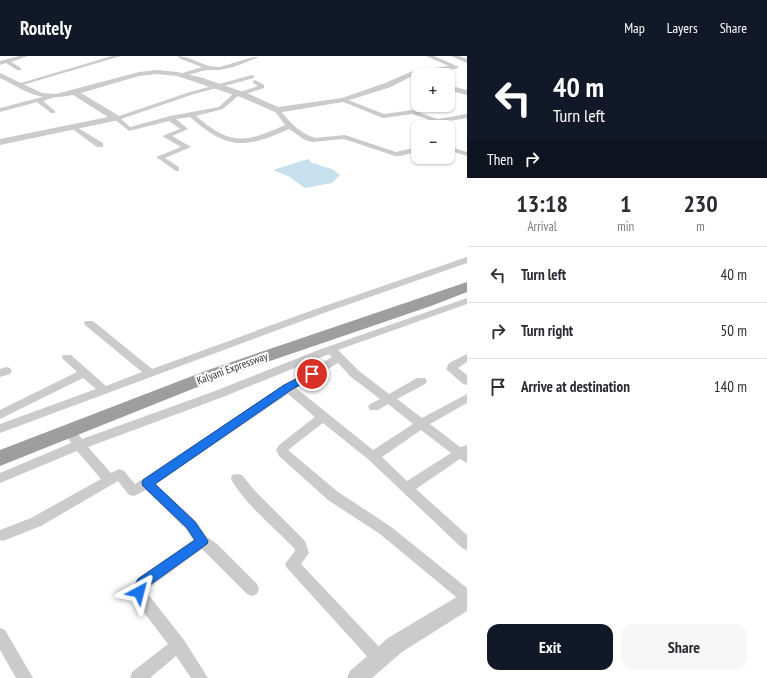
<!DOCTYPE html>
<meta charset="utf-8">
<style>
body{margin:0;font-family:"PT Sans Narrow",sans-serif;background:#f7f7f7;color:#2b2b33;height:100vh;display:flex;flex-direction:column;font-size:15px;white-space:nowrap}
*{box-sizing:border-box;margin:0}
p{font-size:13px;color:#7c7c81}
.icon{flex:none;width:22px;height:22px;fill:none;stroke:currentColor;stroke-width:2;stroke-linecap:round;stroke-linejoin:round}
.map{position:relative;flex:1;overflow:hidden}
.panel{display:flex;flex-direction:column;background:#fff;width:300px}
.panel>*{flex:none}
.banner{background:#111827;color:#fff;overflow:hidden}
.tools{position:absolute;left:411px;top:12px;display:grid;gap:8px}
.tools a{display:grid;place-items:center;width:44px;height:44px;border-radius:8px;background:#fff;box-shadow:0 1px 3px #0004;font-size:20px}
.pin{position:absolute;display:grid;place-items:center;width:34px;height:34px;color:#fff;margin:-17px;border:2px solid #fff;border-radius:50%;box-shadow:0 1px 4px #0007}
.me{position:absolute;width:44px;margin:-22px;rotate:38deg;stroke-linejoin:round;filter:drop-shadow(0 0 3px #0008)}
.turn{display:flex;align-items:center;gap:14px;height:84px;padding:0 20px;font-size:18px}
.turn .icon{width:52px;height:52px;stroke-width:2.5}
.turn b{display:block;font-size:28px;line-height:34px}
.then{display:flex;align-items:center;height:38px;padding:0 20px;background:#0003;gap:8px;font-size:15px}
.eta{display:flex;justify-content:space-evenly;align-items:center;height:68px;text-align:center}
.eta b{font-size:24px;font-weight:700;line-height:28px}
.cta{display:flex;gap:8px;margin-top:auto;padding:8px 20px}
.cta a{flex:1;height:46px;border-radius:12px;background:#111827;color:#fff;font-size:16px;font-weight:700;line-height:46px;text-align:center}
.cta a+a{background:#f7f7f7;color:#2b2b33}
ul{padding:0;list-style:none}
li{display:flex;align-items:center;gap:12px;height:56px;padding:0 20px;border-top:1px solid #e1e1e2}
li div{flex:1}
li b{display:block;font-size:15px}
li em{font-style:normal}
header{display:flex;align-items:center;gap:24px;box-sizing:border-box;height:56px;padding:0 20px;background:#111827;color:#fff}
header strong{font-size:19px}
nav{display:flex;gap:22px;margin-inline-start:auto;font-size:14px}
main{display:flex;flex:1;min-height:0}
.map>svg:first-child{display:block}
</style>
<header>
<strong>Routely</strong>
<nav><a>Map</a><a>Layers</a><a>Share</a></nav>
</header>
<main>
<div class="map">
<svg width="467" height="622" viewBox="0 0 467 622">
<rect width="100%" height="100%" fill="#fff"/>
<polygon fill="#c6e0ee" points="308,103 312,107 332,113 340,119 332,127 305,132 290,121 273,114"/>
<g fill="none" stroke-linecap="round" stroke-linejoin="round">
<g fill="#cbcbcb" fill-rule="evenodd">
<polygon points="19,0 28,0 11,6 21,12 21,14 17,14 6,7 0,9 0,5"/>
<polygon points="112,0 121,0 19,30 14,29"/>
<path d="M177,0C192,0 204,12 219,11C230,9 251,0 259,1L234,11L219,14H206L181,21L178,19L179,18L202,11L181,3Z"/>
<polygon points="426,0 434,0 459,11 456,13 420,17 420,15 422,14 449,10"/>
<polygon points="451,0 459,0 467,3 467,7"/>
<path d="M252,19L254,20V22L194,38L121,63L130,71L170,60L219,51L235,36H240L258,30L252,26L255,24L264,29V32L243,39H239L223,53L196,60C231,90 245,87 285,69L274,54L277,52L279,53C289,65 299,77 315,82L345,79L396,96L418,91V95L401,100H395L344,83L312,86L305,84L289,73C245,93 228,94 190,61L176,63L188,73L172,80L191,91L165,102L179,111V115H176L156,101L181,91L162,80L180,73L169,65L129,75L113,62L190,36Z"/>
<polygon points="50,39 53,41 52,42 43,45 55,55 55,57 51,57 37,46 0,56 0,52"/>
<polygon points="343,42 384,58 412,54 438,63 467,58 467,62 438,67 412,58 383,62 341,45 341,43"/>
<polygon points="73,69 103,87 103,91 97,91 71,72 70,71"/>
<polygon points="448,90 467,96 467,100 448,94"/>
<polygon points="467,201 467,207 321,258 0,377 0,368 96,333 83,322 0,363 0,354 77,316 63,303 62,301 63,299 71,299 106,330 142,316 85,269 84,267 85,265 93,265 152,313 313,254"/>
<path d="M467,242V248L338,294L359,315L389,338L417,322H425L427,325L425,328L397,343L422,362L467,338V347L430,368L460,391L467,389V407L460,403L416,433L467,479V494L462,492L369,404L323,367L288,394L338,436L390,470L467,532V548L462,546L380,478L328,444L279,400L276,394L279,389L315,361L288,338L156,428L196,465L207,481L217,488L257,528L259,533L257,538L252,540L247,538L202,493L146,534L147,537L184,584L208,622H191L176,600L150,622H130L132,616L168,588L136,546L132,534L138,522L193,484L186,473L146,434L134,440L129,439L118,425L41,470L3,485L0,484V474L31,462L101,423L77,395L0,427V417L71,387L63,375L65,372C74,369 77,377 82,383L215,335L321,293ZM329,298L332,301L284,329L135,428L124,415L119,413L111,417L88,391L223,341ZM338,307L351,321L380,343L370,348L368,351L370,354H378L388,348L413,368L373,394L296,332ZM421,374L451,397L407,425L382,401Z"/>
<polygon points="467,298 467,306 458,312 467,319 467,329 463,328 446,313 449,307"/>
<polygon points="6,311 10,312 12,315 10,318 0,321 0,313"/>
<path d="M237,418L242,419L255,435L305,485L309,497L301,508L386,598L388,603L386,608L380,611L374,608L287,512L285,508L295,495L294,492C275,472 243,446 231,423L232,419Z"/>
<polygon points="0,572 5,574 33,622 16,622 0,594"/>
</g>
<g fill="#cbcbcb" fill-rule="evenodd">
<path d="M157,14L177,16L203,22L249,38L278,51L342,42L385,27L415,14H425L432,19L416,18L391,31L343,46L277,57L243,42L177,20L157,18L139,20L81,37L119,60L120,62L119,64L0,89V83L108,61L73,39C38,46 30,37 0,22V17L42,37L56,38L139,16Z"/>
<polygon points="448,29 467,34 467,39 448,34"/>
<polygon points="467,536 467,555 402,596 372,622 347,622 350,615 388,582 460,539"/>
</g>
<polygon fill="#9e9e9e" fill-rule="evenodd" points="467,226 467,236 431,250 220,322 0,410 0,394 208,314"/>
</g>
<polygon fill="#1a73e8" stroke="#114b97" points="312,315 317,318 316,320 291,334 155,428 195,466 208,485 207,488 147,531 143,540 139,542 134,540 133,532 138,523 195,484 187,472 143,430 142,427 143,424 284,329"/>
<g text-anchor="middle" stroke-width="4" stroke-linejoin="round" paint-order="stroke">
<g font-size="11" fill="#2e2e2e" stroke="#fff">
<text transform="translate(232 312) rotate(-20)" y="4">Kalyani Expressway</text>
</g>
</g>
</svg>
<div class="tools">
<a>+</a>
<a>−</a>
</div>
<div class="pin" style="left:312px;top:318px;background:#d93025"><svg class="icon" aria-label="arrive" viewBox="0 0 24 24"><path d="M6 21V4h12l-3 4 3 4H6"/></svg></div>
<svg class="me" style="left:139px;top:536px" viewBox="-20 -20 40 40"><path d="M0-17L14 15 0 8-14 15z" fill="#1a73e8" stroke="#fff" stroke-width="4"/></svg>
</div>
<section class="panel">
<div class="banner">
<div class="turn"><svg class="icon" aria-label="left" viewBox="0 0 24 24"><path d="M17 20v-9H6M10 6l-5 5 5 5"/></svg><div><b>40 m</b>Turn left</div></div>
<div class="then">Then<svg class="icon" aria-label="right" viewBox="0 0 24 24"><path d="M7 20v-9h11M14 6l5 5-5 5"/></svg></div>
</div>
<div class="eta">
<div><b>13:18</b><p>Arrival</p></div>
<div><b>1</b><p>min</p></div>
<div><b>230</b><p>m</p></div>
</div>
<ul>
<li><svg class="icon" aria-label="left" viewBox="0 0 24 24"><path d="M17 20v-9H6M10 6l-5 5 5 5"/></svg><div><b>Turn left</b></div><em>40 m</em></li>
<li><svg class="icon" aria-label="right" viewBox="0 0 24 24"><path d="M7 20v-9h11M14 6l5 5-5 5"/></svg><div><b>Turn right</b></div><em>50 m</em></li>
<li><svg class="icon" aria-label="arrive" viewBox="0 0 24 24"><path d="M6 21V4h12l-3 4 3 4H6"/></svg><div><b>Arrive at destination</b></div><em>140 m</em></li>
</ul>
<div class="cta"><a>Exit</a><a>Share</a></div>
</section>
</main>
